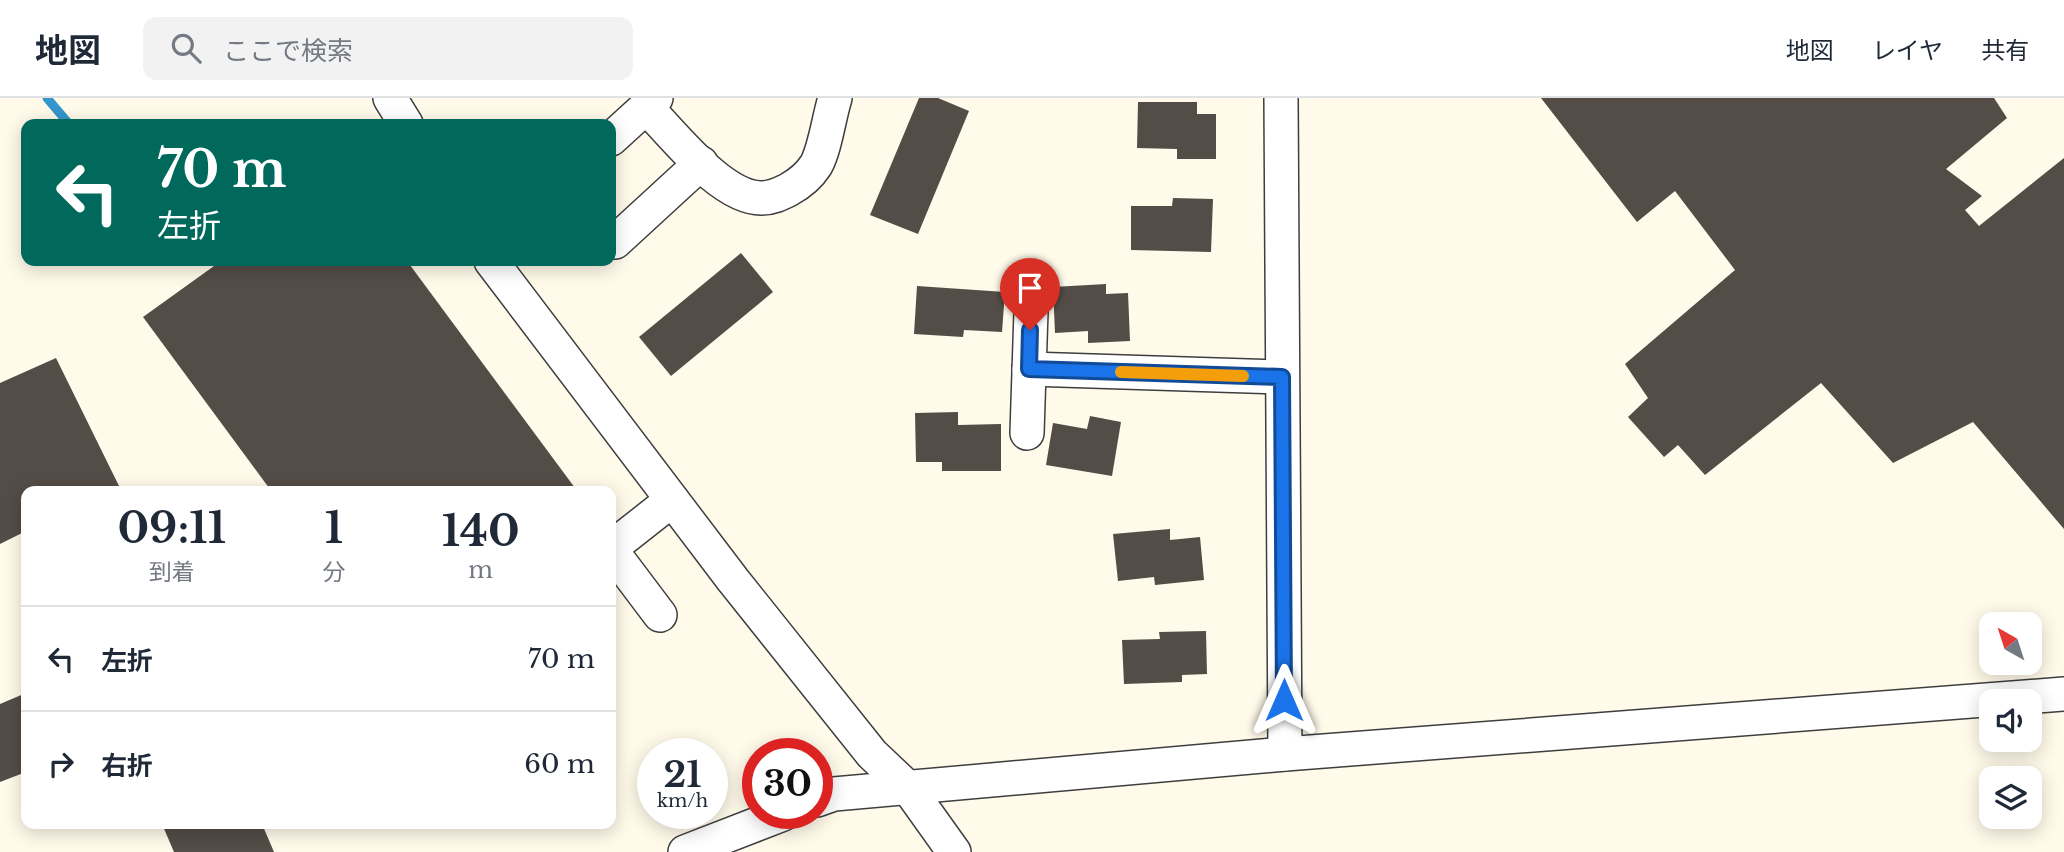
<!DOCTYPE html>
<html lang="ja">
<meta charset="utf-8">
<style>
body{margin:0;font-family:"Libre Baskerville","Noto Sans JP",serif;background:#f2f2f3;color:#1f2937;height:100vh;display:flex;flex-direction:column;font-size:26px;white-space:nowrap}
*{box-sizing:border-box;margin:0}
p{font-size:23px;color:#747a83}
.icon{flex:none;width:38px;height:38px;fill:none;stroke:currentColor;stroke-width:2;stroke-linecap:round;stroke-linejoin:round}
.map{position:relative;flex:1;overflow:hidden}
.side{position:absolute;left:21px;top:388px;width:595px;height:343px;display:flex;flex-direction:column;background:#fff;border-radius:14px;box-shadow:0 4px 18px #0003}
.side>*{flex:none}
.top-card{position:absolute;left:21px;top:21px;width:595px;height:147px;border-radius:14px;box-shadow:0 4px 18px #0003;background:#00695c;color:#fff;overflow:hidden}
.needle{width:46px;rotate:321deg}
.tools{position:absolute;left:1979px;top:514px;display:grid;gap:14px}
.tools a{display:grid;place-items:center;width:63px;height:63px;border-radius:14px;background:#fff;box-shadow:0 4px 18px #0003;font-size:35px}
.speed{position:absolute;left:637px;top:640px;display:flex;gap:14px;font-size:35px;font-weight:700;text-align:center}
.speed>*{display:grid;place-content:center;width:91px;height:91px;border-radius:50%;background:#fff;box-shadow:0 4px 18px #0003;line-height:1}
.speed small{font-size:18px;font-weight:400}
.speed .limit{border:10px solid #d22;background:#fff;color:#111}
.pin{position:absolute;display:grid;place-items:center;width:60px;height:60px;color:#fff;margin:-72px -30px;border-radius:50% 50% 50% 0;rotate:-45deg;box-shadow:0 0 7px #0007}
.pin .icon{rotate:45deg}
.me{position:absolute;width:77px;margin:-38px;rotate:0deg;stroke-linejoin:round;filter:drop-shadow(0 0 5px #0008)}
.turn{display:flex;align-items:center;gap:24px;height:147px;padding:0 21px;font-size:32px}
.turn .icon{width:91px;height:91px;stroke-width:2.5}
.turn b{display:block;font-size:49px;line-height:60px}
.eta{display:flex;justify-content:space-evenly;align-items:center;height:119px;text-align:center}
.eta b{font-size:42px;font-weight:700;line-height:49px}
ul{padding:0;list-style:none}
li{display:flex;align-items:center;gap:21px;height:105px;padding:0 21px;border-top:2px solid #e0e1e3}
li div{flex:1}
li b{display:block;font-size:26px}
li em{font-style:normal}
header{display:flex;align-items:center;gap:42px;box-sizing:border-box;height:98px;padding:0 35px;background:#fff;border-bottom:2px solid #e0e1e3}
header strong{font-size:33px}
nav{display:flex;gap:38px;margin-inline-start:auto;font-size:24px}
.search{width:490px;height:63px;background:#f2f2f3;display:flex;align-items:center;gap:18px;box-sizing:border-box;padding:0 24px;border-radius:14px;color:#747a83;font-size:26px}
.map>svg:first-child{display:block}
</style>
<header>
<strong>地図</strong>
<div class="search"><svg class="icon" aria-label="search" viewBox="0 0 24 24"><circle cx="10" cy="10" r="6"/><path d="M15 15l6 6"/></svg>ここで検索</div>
<nav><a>地図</a><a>レイヤ</a><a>共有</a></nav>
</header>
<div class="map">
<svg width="2064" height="754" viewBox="0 0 2064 754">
<rect width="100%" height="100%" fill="#fffae9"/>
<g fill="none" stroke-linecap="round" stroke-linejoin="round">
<polyline stroke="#3595cd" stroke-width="9" points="47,0 69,26"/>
</g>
<g fill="#534c47">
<polygon points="919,0 938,0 969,13 918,136 870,117"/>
<polygon points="1541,0 1994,0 2007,20 1946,71 1982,98 1965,112 1979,128 2064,60 2064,431 1973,324 1893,365 1821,285 1705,377 1678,347 1664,359 1628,319 1648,300 1625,266 1735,172 1675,93 1637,124"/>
<polygon points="1138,4 1197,4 1197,16 1216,16 1216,61 1177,61 1177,51 1137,50"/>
<polygon points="1173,100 1213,101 1211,154 1131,152 1131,108 1172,108"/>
<polygon points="741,155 773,194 671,278 639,239"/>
<polygon points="221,163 407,163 578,394 272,394 143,219"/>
<polygon points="1106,186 1106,196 1128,195 1130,243 1088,245 1088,233 1055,235 1053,189"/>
<polygon points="917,188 1005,194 1002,234 964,232 963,239 914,236"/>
<polygon points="56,260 120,390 111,394 26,394 26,433 0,446 0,285"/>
<polygon points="958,314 958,327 1001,326 1001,373 942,373 942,364 916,364 915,315"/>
<polygon points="1090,318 1121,324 1112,378 1046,367 1053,325 1087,331"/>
<polygon points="1170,431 1170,442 1200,439 1204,482 1155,487 1154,479 1118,483 1113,436"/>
<polygon points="1206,533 1207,576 1182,577 1182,584 1124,586 1122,542 1160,541 1159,534"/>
<polygon points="26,595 26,674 0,684 0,606"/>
<polygon points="162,726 262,726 274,754 174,754"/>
</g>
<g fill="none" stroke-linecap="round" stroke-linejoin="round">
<g stroke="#3e3e3e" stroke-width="36">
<g id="minor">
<polyline points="390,0 406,26"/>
<polyline points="1281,0 1285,656"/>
<path d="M646,9C673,36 722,101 762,100C772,100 780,96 788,92C799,86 809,78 816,67C825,51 829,19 835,0"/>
<polyline points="611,41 656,0"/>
<polyline points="615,144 701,65"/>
<polyline points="491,163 733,482 872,656 909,691 954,754"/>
<polyline points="1029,271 1282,279"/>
<polyline points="1027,335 1031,213"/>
<polyline points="611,450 672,402"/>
<polyline points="611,452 660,517"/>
<polyline points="817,702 834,696 1285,656 2064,596"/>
<polyline points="685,754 783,716"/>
</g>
</g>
<use href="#minor" stroke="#fff" stroke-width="33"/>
</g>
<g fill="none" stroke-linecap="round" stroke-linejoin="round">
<g stroke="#114b97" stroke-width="18">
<polyline id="route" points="1030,232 1029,271 1282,279 1284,602"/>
</g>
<use href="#route" stroke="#1a73e8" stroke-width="12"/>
<polyline stroke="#f59e0b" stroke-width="12" points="1121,274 1243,278"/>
</g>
</svg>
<div class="tools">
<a><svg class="needle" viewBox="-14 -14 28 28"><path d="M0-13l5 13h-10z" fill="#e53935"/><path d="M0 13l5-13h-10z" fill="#747a83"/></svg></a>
<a><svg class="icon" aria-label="sound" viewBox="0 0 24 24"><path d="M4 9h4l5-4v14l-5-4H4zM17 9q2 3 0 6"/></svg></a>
<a><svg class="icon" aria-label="layers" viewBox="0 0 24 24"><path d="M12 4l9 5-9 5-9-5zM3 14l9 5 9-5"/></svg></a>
</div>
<div class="speed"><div>21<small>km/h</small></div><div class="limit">30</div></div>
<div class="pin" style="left:1030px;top:232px;background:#d93025"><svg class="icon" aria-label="arrive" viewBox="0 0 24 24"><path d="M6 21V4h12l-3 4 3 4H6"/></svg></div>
<svg class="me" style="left:1284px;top:602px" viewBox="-20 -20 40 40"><path d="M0-17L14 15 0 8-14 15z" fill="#1a73e8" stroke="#fff" stroke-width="4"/></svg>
<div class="top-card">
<div class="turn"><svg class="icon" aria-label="left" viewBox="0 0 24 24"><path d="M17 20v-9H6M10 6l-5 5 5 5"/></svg><div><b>70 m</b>左折</div></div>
</div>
<section class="side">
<div class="eta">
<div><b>09:11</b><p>到着</p></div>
<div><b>1</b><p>分</p></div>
<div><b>140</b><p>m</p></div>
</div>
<ul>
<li><svg class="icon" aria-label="left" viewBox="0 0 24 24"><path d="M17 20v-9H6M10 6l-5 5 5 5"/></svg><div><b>左折</b></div><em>70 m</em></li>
<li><svg class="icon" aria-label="right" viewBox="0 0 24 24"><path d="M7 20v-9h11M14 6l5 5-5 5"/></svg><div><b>右折</b></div><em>60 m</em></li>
</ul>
</section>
</div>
